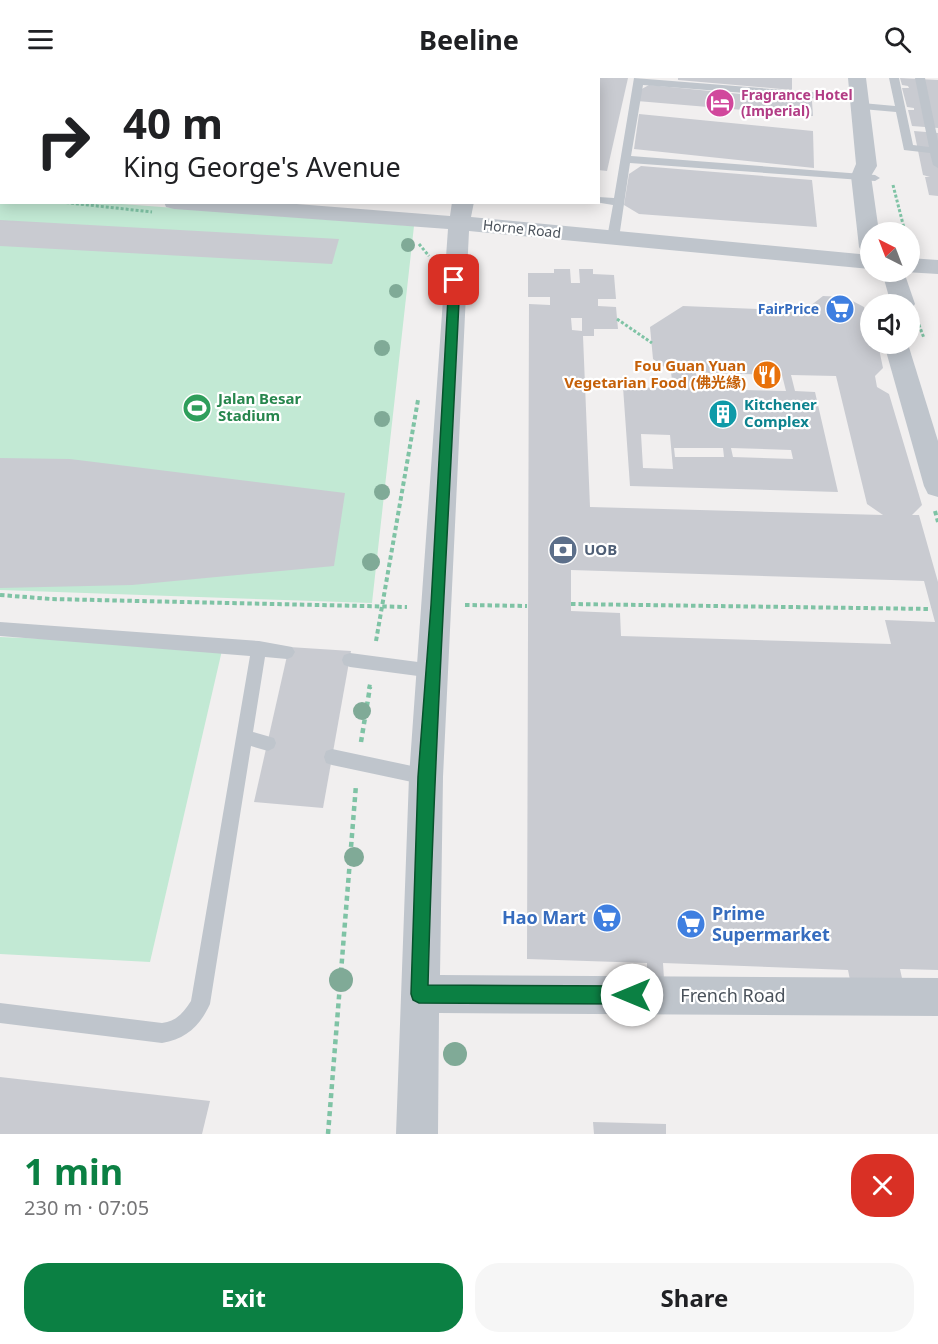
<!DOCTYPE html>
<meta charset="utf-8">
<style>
body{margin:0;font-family:"Noto Sans","Noto Sans SC",sans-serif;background:#f6f6f6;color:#202124;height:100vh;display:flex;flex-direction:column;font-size:22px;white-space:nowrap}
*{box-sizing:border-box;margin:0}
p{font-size:20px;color:#757577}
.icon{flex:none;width:33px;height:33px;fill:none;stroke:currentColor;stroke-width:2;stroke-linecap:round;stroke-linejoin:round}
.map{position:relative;height:1056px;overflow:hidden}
.panel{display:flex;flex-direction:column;background:#fff;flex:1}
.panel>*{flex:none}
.banner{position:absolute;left:0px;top:0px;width:600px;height:126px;box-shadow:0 3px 15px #0003;background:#fff;color:#202124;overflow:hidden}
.needle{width:39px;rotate:318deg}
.fabs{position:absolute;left:860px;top:144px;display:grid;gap:12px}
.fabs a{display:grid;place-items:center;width:60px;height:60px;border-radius:50%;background:#fff;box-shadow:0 3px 15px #0003;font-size:30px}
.pin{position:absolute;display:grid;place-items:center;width:51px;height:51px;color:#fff;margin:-26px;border-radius:12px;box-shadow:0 3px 9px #0006}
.me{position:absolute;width:66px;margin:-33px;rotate:270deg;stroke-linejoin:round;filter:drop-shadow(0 0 4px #0008)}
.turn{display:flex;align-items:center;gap:21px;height:126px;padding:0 24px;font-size:27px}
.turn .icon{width:78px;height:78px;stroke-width:2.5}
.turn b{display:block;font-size:42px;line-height:51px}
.round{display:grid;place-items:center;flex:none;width:63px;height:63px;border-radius:24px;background:#f6f6f6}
.head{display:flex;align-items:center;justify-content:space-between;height:102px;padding:0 24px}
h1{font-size:36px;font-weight:700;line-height:45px;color:#0b8043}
.cta{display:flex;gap:12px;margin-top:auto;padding:12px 24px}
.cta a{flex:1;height:69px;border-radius:24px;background:#0b8043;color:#fff;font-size:24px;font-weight:700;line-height:69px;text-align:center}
.cta a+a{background:#f6f6f6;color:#202124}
header{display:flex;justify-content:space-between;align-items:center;height:78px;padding:0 24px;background:#fff;font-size:27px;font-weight:700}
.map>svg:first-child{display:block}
</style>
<header><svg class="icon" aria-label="menu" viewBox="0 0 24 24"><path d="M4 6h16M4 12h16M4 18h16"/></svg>Beeline<svg class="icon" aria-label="search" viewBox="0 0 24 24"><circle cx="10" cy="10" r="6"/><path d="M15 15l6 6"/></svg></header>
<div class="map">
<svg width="938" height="1056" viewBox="0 0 938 1056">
<rect width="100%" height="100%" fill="#f1efef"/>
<g fill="#c2e9d4">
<polygon points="0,116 2,124 108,125 414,148 372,525 0,512"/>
<polygon points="0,559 223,568 150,884 0,876"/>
</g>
<g fill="#c9cbd1" fill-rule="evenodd">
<polygon points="598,0 628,0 607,93 598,92"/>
<polygon points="678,0 792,0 792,12 678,2"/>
<polygon points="900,0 938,2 938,50 912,48 908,32 914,32 914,30 907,29 902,10 909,10 908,8 902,7"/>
<polygon points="649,7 812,23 813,38 637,23 638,13"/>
<polygon points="639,36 813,53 814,90 634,71"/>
<polygon points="914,53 938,55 938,118 929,117 925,99 930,99 923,97"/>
<polygon points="641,88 812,102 817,149 639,136 624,127 629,96"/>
<polygon points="0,142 339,161 332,186 0,168"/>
<path d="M554,191H570L571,205H580L579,191H593V196L614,197L616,221H598V228L616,229L618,251H594V258H583L590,429L883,437L867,426L836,298L791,297L795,313L815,314L838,414L630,408L623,309L673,310L671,294L653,281L650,249L683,228L812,233L810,228L823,218L845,219L864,229L865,235H870V266H878L883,290L875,298L877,309L889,316L922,427L912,437H919L938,504V892L900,891L905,914L852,912L848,892L663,885L664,901L647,900V885L527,881L529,226L550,227V219H528V195H554ZM571,240H582V253L572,252ZM696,295L782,297L786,313L698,311ZM641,356L670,357L673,391L643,390ZM674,370H723L724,379H675ZM731,370L791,372L793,381L733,379ZM571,492L924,503L935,544L885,542L891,566L621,558L620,535L571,533Z"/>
<polygon points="0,380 70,381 345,415 334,488 132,507 0,510"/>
<polygon points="289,569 351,573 323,730 254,724"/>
<polygon points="0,999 210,1023 202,1056 0,1056"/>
<polygon points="593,1044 666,1046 666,1056 594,1056"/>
</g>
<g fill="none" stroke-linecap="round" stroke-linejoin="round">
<g stroke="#7fc3a5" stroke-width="3" stroke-dasharray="3 2" stroke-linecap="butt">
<polyline points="893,107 905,154"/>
<polyline points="61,124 152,134"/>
<polyline points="419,166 429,178"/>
<polyline points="617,241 652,265"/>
<polyline points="917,242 924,260"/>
</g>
<g stroke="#7fc3a5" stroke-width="4" stroke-dasharray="4.5 3" stroke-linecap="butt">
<polyline points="935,433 938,444"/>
<polyline points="0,517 51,521 407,529"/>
<polyline points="571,526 931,531"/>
<polyline points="465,527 527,528"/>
<polyline points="376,563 418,322"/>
<polyline points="369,611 370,606"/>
</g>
<g stroke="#7fc3a5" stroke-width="4.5" stroke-dasharray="5 4" stroke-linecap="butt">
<polyline points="361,664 370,609"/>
<polyline points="328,1056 356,707"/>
</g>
<g fill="#bfc5cc" fill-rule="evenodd">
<polygon points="102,0 112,0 102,2"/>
<polygon points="338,0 348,0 338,2"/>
<rect x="541" y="0" width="10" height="2"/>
<polygon points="634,0 861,18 866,21 861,24 643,7 631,78 875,97 880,100 875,103 630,85 619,160 617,163 609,163 607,160 613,127 595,124 598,124 598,119 614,120"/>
<polygon points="889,0 899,0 913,67 929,69 915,0 925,0 938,63 938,90 933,87 930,75 904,72 896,34 862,31 857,28 862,25 895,28"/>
<path d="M0,544L259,563L292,569L295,574L292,579L287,581L265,579L253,654L274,660L276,665L274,670L268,673L251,668L210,926C200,948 186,961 162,965L0,945V925L162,945C177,943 183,935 191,923L250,578L0,558Z"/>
<polygon points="350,575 433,586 439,588 441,593 439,598 433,600 350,589 344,587 342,582 344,577"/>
<polygon points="332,671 426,691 432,693 434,699 432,705 426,707 332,687 326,685 324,679 326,673"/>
</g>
<g fill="#bfc5cc" fill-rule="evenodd">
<polygon points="207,0 225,0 206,2"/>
<rect x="490" y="0" width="18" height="2"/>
<polygon points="848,0 866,0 877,88 871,98 879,154 870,154 870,176 862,174 859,169 851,98 856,86"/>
<rect x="0" y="104" width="2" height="12"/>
<polygon points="164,124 271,124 450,138 452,124 474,124 471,139 870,177 870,191 469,153 443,699 440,897 938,900 938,938 439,935 438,1056 396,1056 409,699 448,151 174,131 166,129"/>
<polygon points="909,180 938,182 938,196 905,194 909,194"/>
<polygon points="882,194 904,194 915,226 911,232 909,232 909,226 891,226"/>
<polygon points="884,266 908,266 938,363 938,419 928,416 924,408"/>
</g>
</g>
<g fill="#80aa97">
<circle cx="408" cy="167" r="7"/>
<circle cx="396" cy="213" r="7"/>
<circle cx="382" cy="270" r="8"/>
<circle cx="382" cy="341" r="8"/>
<circle cx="382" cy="414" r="8"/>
<circle cx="371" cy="484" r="9"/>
<circle cx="362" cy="633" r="9"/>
<circle cx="354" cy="779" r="10"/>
<circle cx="341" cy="902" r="12"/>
<circle cx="455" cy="976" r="12"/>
</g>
<path fill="#0b8043" stroke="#07532c" stroke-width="1.5" d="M454,198L460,202C449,437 434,672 428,907L632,908L638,911L640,917L638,923L632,926L419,925L413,922L411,916L418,699L431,527L449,202Z"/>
<defs>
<g id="hotel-disc" transform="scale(1.5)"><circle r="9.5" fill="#d1479c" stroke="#fff"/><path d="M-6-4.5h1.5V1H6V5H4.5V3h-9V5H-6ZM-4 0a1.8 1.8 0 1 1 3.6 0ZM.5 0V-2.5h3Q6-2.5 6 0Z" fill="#fff"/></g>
<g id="supermarket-disc" transform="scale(1.5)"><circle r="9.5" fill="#3f7fe0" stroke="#fff"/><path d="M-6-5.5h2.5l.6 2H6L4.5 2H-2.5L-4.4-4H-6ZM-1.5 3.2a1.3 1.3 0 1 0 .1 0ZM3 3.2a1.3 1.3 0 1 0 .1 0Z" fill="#fff"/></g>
<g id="restaurant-disc" transform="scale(1.5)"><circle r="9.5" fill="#e8710a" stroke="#fff"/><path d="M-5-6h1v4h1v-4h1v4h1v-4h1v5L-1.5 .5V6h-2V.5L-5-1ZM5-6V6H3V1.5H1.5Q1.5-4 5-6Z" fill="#fff"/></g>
<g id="stadium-disc" transform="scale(1.5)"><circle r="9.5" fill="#2e9e5b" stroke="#fff"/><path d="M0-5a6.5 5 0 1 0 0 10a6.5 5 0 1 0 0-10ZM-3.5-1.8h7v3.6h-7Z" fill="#fff"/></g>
<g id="building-disc" transform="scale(1.5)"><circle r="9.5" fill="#0f9aa8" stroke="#fff"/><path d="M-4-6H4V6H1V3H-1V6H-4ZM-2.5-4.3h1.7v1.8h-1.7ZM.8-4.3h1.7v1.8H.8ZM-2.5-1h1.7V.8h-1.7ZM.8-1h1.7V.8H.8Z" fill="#fff"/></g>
<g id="bank-disc" transform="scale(1.5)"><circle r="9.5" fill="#5c6f8a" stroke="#fff"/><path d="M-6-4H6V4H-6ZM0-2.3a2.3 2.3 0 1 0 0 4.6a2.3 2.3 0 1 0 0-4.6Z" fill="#fff"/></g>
</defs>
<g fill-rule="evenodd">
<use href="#hotel-disc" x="720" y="25"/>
<use href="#supermarket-disc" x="840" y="231"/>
<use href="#restaurant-disc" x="767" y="297"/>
<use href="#stadium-disc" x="197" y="330"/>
<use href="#building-disc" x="723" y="336"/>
<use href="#bank-disc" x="563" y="472"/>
<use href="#supermarket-disc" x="607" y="840"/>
<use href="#supermarket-disc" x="691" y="846"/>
</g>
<g text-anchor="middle" stroke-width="4.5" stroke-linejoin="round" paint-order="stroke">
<g font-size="14" font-weight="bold" fill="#b23c85" stroke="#fff" text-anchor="start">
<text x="741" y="22">Fragrance Hotel<tspan x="741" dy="16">(Imperial)</tspan></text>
</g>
<g font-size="14" fill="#49515a" stroke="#fff">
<text transform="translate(522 151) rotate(6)" y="5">Horne Road</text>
</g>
<g font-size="14" font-weight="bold" fill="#366cbe" stroke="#fff" text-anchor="end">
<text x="819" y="236">FairPrice</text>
</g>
<g font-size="15" font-weight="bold" fill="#c56008" stroke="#fff" text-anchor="end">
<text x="746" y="293">Fou Guan Yuan<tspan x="746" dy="17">Vegetarian Food (佛光緣)</tspan></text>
</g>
<g font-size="15" font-weight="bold" fill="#27864d" stroke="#fff" text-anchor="start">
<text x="218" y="326">Jalan Besar<tspan x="218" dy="17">Stadium</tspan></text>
</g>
<g font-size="15" font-weight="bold" fill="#0d838f" stroke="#fff" text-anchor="start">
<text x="744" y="332">Kitchener<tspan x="744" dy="17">Complex</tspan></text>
</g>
<g font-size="15" font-weight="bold" fill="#4e5e75" stroke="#fff" text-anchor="start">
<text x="584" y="477">UOB</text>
</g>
<g font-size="18" font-weight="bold" fill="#366cbe" stroke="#fff" text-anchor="start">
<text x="712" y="842">Prime<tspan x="712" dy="21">Supermarket</tspan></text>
<text x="586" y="846" text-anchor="end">Hao Mart</text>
</g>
<g font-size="18" fill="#49515a" stroke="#fff">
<text x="733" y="924">French Road</text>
</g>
</g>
</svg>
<div class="fabs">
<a><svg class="needle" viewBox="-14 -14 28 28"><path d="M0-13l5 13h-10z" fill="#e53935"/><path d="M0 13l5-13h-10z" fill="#757577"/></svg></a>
<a><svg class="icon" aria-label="sound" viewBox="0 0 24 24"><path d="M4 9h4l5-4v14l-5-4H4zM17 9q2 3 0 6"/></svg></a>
</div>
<div class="pin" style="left:454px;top:202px;background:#d93025"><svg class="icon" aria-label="arrive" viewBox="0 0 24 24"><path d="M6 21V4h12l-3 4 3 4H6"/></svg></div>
<svg class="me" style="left:632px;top:917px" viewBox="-20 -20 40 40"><circle r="19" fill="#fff"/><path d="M0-13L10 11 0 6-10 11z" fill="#0b8043"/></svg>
<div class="banner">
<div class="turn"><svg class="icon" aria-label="right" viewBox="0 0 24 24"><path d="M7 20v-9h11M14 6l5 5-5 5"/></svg><div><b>40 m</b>King George's Avenue</div></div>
</div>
</div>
<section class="panel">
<div class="head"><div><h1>1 min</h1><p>230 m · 07:05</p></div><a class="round" style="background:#d93025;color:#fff"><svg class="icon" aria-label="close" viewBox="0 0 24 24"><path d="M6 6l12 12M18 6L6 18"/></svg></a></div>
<div class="cta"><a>Exit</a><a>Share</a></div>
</section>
